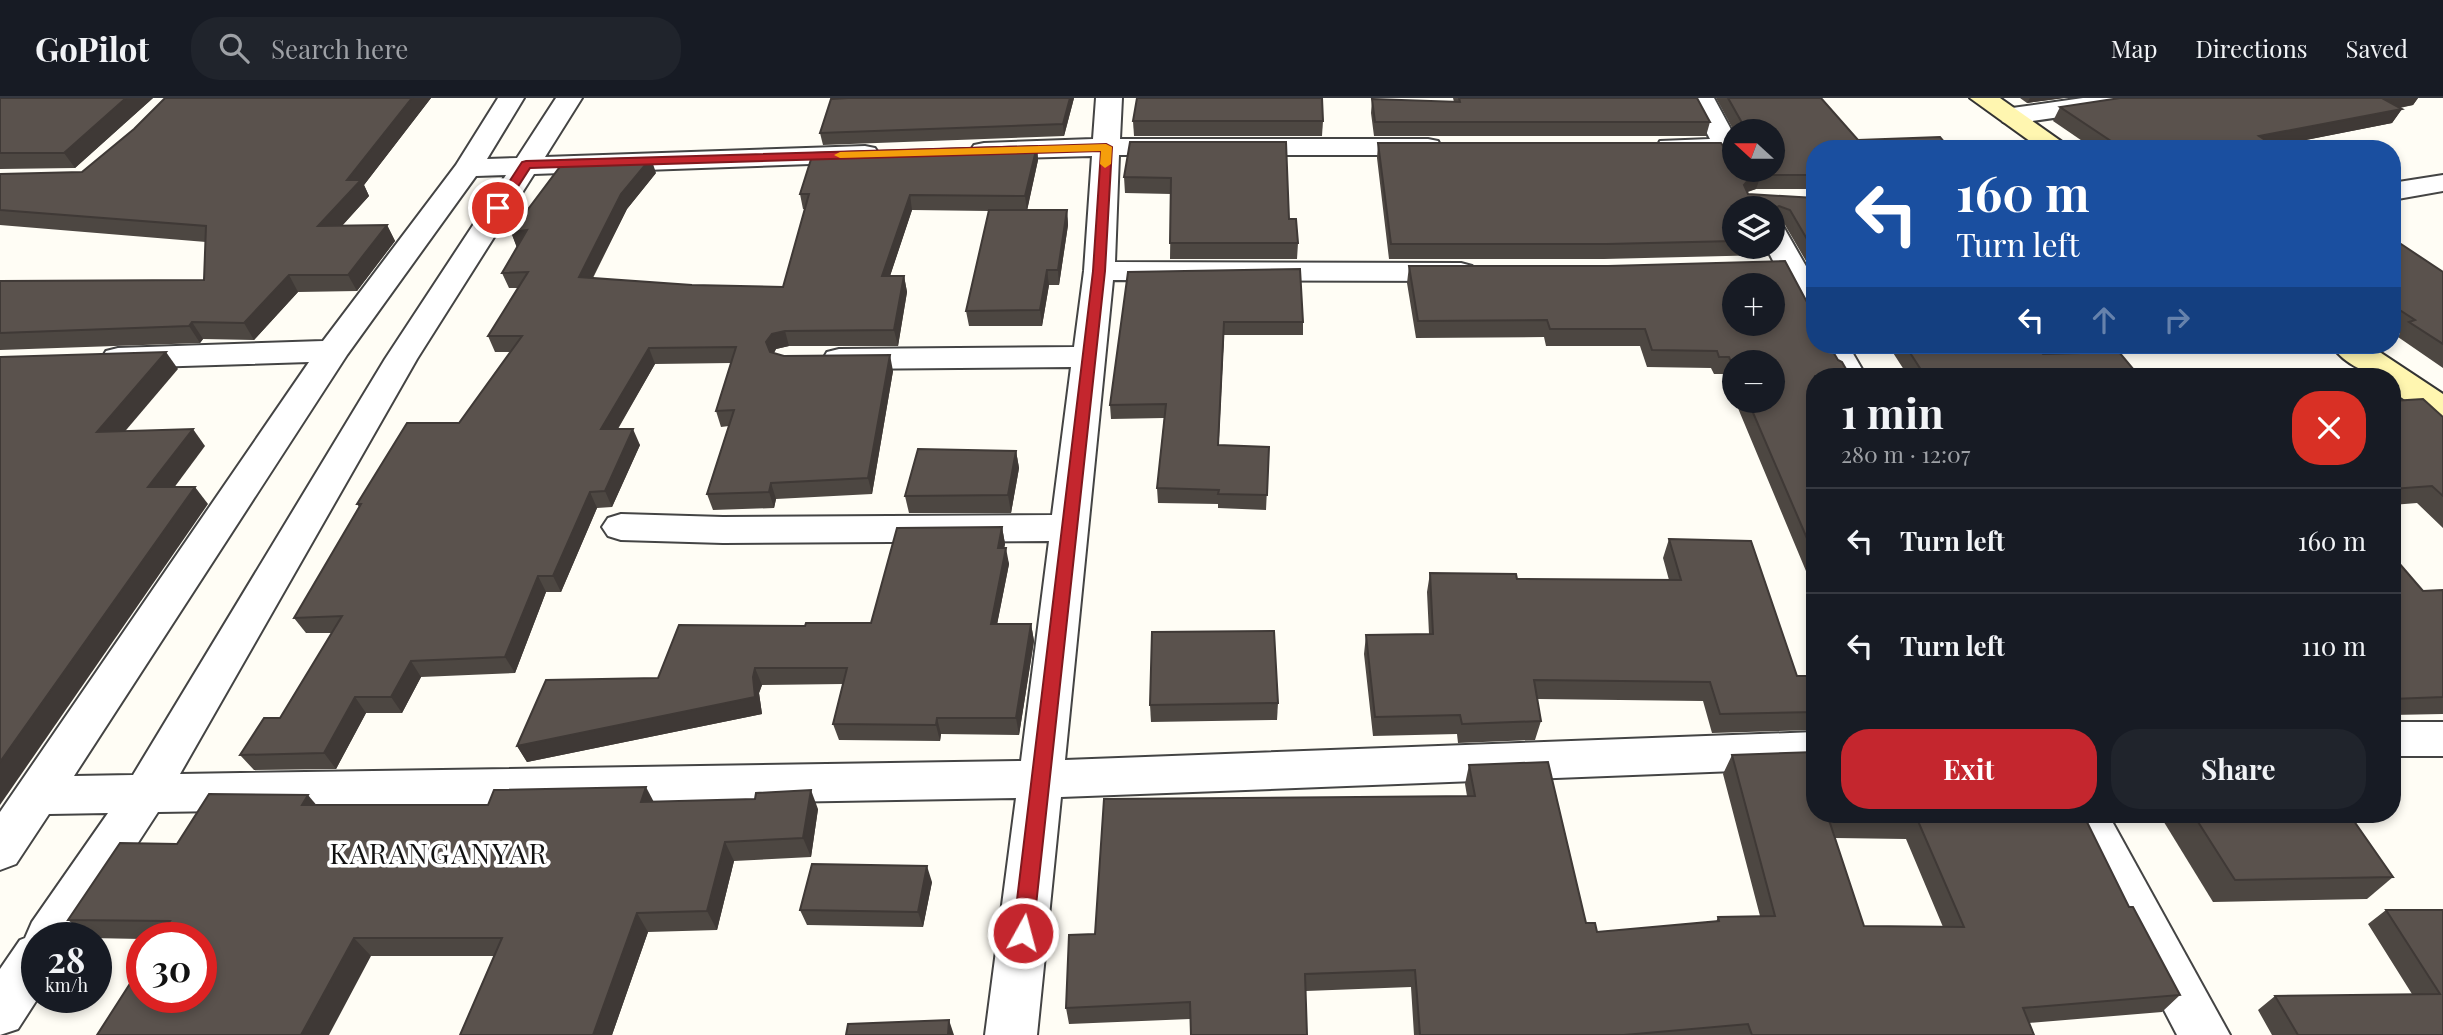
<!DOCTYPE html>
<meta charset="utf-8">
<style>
body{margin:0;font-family:"Playfair Display",serif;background:#20242c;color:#f1f3f6;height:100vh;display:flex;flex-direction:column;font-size:26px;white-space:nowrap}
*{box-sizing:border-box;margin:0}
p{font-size:23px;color:#9ea1a6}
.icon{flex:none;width:38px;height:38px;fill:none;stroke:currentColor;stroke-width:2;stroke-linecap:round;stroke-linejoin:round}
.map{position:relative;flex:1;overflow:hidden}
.panel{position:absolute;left:1806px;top:270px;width:595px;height:455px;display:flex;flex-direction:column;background:#171b24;border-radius:28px;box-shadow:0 4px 10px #0003}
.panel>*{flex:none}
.banner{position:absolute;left:1806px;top:42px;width:595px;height:214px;border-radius:28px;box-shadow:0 4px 10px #0003;background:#1a4fa0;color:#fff;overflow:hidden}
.needle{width:46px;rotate:291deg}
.fabs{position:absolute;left:1722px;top:21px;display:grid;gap:14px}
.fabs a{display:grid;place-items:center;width:63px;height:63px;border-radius:50%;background:#171b24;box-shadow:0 4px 10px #0003;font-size:35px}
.speed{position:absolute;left:21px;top:824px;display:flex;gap:14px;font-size:35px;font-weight:700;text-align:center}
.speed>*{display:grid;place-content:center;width:91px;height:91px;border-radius:50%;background:#171b24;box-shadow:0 4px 10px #0003;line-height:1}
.speed small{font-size:18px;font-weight:400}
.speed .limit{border:10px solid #d22;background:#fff;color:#111}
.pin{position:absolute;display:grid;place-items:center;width:60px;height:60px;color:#fff;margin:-30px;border:4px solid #fff;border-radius:50%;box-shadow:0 2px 7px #0007}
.me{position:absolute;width:77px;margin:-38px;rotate:7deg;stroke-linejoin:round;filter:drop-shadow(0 0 5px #0008)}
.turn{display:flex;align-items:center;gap:24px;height:147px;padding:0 35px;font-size:32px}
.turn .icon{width:91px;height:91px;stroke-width:2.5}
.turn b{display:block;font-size:49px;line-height:60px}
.lanes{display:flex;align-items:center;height:66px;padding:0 35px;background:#0003;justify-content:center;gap:35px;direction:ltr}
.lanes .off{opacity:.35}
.round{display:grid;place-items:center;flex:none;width:74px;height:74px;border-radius:28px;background:#20242c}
.summary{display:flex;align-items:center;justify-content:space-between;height:119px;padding:0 35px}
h1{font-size:42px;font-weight:700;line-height:52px}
.action{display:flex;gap:14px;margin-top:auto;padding:14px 35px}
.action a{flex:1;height:80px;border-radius:28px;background:#c4262e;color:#fff;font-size:28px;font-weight:700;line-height:80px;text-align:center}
.action a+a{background:#20242c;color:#f1f3f6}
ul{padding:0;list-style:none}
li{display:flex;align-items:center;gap:21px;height:105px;padding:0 35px;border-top:2px solid #363941}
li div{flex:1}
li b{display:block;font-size:26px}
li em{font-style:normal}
header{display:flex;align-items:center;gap:42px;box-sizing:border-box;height:98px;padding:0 35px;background:#171b24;border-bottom:2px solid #363941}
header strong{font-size:33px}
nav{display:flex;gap:38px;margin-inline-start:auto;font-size:24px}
.search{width:490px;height:63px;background:#20242c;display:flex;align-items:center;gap:18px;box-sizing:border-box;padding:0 24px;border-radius:28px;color:#9ea1a6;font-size:26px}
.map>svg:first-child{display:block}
</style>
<header>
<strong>GoPilot</strong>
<div class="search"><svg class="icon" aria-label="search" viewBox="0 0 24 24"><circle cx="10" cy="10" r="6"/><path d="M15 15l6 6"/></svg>Search here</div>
<nav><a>Map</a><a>Directions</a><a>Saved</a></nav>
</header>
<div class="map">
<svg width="2443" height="937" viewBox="0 0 2443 937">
<rect width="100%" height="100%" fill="#fffdf5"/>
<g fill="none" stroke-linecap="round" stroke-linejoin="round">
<g stroke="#444" stroke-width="4">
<g id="street">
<path d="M498,0H524L487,61L517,60L556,0H582L545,59L865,48L875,50L879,56L875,62L865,64L534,76L417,261L180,676L1021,663L1049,443L723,445L621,442L608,438L602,429L608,420L621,416L723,419L1052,417L1071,269L839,271L827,268L823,261L827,254L839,251L1074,249L1084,173L1092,58L984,61L974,59L970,53L974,47L984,45L1093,41L1096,0H1122L1120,41H1428L1438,43L1441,49L1438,55L1428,57H1119L1115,164L1461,165L1472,168L1476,174L1472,180L1461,183L1113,182L1065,662L1815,634V670L1061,699L1037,937H985L1016,700L158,714L76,840H37L38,900L18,931L0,937V871L20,842L25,840L32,824L108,715L49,716L16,766L0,772V714L309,264L118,270L106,267L102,260L106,253L118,250L323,243L456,67ZM506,77L385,261L133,677L74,678L347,257L476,78Z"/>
<polygon points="1688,0 1714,0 1734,37 1734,69 1724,67 1718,57 1660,55 1657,49 1660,43 1710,41"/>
<polygon points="2083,0 2150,0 2146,5 2137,8 2012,26 2003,24 1999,18 2003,12 2012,10"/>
<polygon points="2443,77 2443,93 2392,102 2392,85"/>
<polygon points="1773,125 1783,128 1815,184 1815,223 1804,221 1799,214 1766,149 1773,149"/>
<polygon points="1816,247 1848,247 1866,278 1833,278"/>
<rect x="2392" y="624" width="51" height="34"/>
<polygon points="2062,716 2108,716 2230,937 2177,937"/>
</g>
</g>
<g stroke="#333" stroke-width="4">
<g id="secondary">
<polygon points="1970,0 2000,0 2072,51 2041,51"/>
<path d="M2331,247H2369L2443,296V323L2431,320L2392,293V278C2369,278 2345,267 2331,247Z"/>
</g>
</g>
<use href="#street" fill="#fff" fill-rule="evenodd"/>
<use href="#secondary" fill="#fff6b0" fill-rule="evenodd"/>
</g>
<g fill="#4d4742" fill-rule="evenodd">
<polygon points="0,0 153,0 75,70 0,71"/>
<polygon points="165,0 431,0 364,87 369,98 342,128 387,127 395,143 357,193 298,194 254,242 203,241 200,245 0,252 0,183 204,182 206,144 0,127 0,76 82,74 134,31"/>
<polygon points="1074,0 1064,38 823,47 820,35"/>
<polygon points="1453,0 1697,0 1710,24 1706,38 1374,38 1371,15 1372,1 1454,4"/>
<polygon points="1716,0 1821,0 1815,51 1815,91 1756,91 1748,94 1748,96 1815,100 1815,158 1806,163 1785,127 1775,123 1775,132 1773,139 1773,110 1734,110 1734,149 1769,149 1767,157 1604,161 1389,161 1377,60 1378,45 1734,72 1773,33 1734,33"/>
<polygon points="2020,0 2064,0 2027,5"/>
<polygon points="2120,0 2418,0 2413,7 2400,10 2402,11 2392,25 2275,48 2279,51 2094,51 2053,23 2060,9"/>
<polygon points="1133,23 1323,23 1322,38 1134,38"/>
<polygon points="1286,44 1289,121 1298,145 1297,161 1170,161 1171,96 1125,95 1124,79"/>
<polygon points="1037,48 1038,62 1027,112 1067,112 1068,127 1059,187 1049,187 1042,228 969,228 966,213 989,113 912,112 890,178 904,178 907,194 898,248 789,248 776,251 774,255 784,258 893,273 872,396 776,401 774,410 713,412 707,396 729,328 721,329 716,313 731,265 655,266 618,331 640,347 612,409 597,410 561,494 546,494 515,575 421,579 402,615 366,615 336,671 254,672 240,657 280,620 332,535 306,535 294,520 359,409 357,406 459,325 510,254 495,254 488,238 518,190 509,190 502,175 517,149 511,134 656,75 627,111 593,180 692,187 783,189 805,111 803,111 800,96"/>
<polygon points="2392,140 2443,174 2443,270 2398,239 2400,235 2392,230"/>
<polygon points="1409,168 1608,168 1815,278 1815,485 1811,485 1735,303 1773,303 1734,264 1734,302 1723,276 1714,276 1711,270 1647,269 1640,248 1546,248 1544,239 1416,240 1407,185"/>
<polygon points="1128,174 1303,224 1303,237 1224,237 1218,347 1269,349 1266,412 1218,410 1218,406 1158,405 1157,390 1164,320 1111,321 1110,307"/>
<polygon points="1888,247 2036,247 2043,256 2139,278 1908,278"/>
<polygon points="2392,303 2443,319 2443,430 2417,405 2392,407"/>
<polygon points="1016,353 1019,370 1011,415 909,415 905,398"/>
<polygon points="1002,429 1005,446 1004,450 1009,466 997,526 1031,526 1034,543 1019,637 941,636 940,643 839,642 833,626 843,586 762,587 759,595 762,616 527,664 517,648 658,580 805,528 871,525"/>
<polygon points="1669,441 1797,578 1815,578 1815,632 1712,635 1703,603 1537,601 1541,623 1535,642 1458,645 1457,636 1373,638 1364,556 1366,537 1429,536 1427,494 1430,475 1517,481 1669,482 1663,460"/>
<polygon points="2392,457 2423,493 2443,492 2443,616 2392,617"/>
<polygon points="1278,605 1277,622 1151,624 1150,607"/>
<path d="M1732,657L2083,716L2129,809L2180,897L2162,914L2029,925L2034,937H1414L1411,889L1306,893L1190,921L1069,926L1066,910L1095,836L1467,698L1465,686L1469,667L1586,825L1597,834L1716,824L1718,819L1760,818L1723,676ZM1835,740L1906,741L1943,829L1864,828Z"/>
<polygon points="654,703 818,711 811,759 734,763 717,832 648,834 612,937 460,937 494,858 371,858 201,840 142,841 90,840 68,822 177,746 316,707 488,707"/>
<polygon points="2159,716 2349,716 2393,779 2367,801 2213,804"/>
<polygon points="932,784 923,829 807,827 800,812"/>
<polygon points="2386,812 2443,812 2443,937 2272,937 2258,912 2275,898 2412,896 2368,826"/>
</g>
<g fill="#3f3936">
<polygon points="126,0 153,0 75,70 64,55"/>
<polygon points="412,0 431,0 364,87 369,98 327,144 318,128 347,82"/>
<polygon points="1070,0 1074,0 1064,38 1063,26"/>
<polygon points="2030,0 2064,0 2027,5"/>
<polygon points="2382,0 2418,0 2413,7 2372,14"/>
<polygon points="2402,11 2392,25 2261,51 2259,38"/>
<polygon points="1037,48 1038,62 1027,113 1025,98"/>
<polygon points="651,60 656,75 627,111 585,194 579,179 621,96"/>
<polygon points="1761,77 1756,91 1745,94 1744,87 1750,80"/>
<polygon points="910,97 912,112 885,193 882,178"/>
<polygon points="1067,112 1068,127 1059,187 1058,172"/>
<polygon points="387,127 395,143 357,193 348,177"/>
<polygon points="527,132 517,150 511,134"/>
<polygon points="1815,146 1815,158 1806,163 1811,148"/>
<polygon points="1047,172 1049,187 1042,228 1040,212"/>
<polygon points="289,177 298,194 254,242 244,225"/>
<polygon points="904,178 907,194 898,248 894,232"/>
<polygon points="192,224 203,241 200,245 189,228"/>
<polygon points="1224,224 1224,237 1218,361 1218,347"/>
<polygon points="785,233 789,248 776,251 771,260 766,244 772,236"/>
<polygon points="649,250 655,266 608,347 601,331"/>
<polygon points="166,254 178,271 110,351 97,334"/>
<polygon points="890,257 893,273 872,396 868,380"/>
<polygon points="193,331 205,348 162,406 148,389"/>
<polygon points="633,331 640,347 612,409 605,393"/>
<polygon points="1016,353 1019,370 1011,415 1008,397"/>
<polygon points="771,385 776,401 774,410 769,394"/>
<polygon points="195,389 208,406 0,707 0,664"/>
<polygon points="590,394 597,410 561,494 553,478"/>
<polygon points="1002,429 1005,446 1001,466 998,450"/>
<polygon points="1006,450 1009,466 994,542 991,526"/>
<polygon points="538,478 546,494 515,575 505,559"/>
<polygon points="1031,526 1034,543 1019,637 1016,620"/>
<polygon points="411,563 421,579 402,615 391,599"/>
<polygon points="755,570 762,587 759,595 762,616 527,664 517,648"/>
<polygon points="355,599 366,615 336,671 324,655"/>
<polygon points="937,620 941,636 940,643 936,627"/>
<polygon points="646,689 656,708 641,704"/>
<polygon points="811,692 818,711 811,759 803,740"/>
<polygon points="308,697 324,716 302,707"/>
<polygon points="725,744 734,763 717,832 707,813"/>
<polygon points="927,768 932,784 923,829 918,814"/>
<polygon points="637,815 648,834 612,937 593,937"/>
<polygon points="354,840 371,858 329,937 301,937"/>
<polygon points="949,922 954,937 948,937"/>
</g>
<g fill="#5a524d" stroke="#3f3936" stroke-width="2" fill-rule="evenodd">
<polygon points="0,0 126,0 64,55 0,55"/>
<polygon points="165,0 412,0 347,82 361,82 318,128 387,127 348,177 289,177 244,225 192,224 189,228 0,235 0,183 204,182 206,128 0,112 0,76 82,74 134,31"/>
<polygon points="848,0 1070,0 1063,26 820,35 831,1"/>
<polygon points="1137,0 1322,0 1323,23 1133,23"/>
<polygon points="1459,0 1697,0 1710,24 1375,24 1372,1 1460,4"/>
<polygon points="1728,0 1821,0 1858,42 1940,39 1950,51 1815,51 1815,77 1761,77 1750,80 1744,87 1748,96 1815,100 1815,146 1811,148 1790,112 1779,108 1775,110 1775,132 1773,132 1773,110 1734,110 1734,143 1607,146 1391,146 1378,45 1721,45 1728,55 1734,56 1734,72 1773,72 1773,33 1741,33 1741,23"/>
<polygon points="2120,0 2383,0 2382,0 2402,11 2259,38 2279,51 2123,51 2060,9"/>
<polygon points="1130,44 1286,44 1289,121 1296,121 1298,145 1170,145 1171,80 1124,79"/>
<polygon points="1037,48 1025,98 910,97 882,178 904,178 894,232 785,233 772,236 766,244 770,254 784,258 890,257 868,380 771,385 769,394 707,396 734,312 716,313 736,249 649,250 601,331 633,331 605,393 590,394 553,478 538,478 505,559 411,563 391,599 355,599 324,655 240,657 264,620 280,620 342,518 294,520 361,406 357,406 407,325 459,325 522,238 488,238 528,174 502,175 527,132 511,134 565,62 651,60 621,96 579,179 692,187 783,189 809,96 800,96 813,55"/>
<polygon points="989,112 1067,112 1058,172 1047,172 1040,212 966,213"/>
<polygon points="2392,140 2443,174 2443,246 2409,224 2415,222 2392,207"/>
<path d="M1785,163L1808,206L1813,207L1815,210V247H1829L1838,262L1842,264L1850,278H1815V459L1748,303H1773V264H1734V271L1729,259H1719L1717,253L1652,252L1645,231H1550L1547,222L1418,223L1409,168H1608ZM1734,187H1773V226H1734Z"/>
<polygon points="1300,171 1303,224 1224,224 1218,347 1269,349 1267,397 1218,396 1219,392 1157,390 1166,306 1110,307 1128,174"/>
<polygon points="1905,247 2036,247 2043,256 2119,254 2139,278 1925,278"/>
<polygon points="166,254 97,334 193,331 148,389 195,389 0,664 0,259"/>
<polygon points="2423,301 2443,319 2443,398 2432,388 2392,391 2392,303"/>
<polygon points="918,351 1016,353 1008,397 905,398"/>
<polygon points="1002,429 998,450 1006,450 991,526 1031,526 1016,620 937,620 936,627 833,626 847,570 755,570 753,579 755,599 517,648 546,582 658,580 679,527 805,528 806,525 871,525 897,430"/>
<polygon points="1669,441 1751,443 1797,578 1815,578 1815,614 1720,616 1710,584 1534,582 1541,623 1462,626 1460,617 1375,619 1366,537 1433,536 1430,475 1516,476 1517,481 1681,482"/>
<polygon points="2392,457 2423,493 2443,492 2443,599 2392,601"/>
<polygon points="1274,533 1278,605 1150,607 1152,534"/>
<path d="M1815,654V716H2083L2129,809H2133L2180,897L2023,910L2034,937H1752L1748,926L1624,937H1420L1415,872L1305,876L1307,937H1191L1190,904L1066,910L1069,837L1095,836L1104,701L1475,698L1469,667L1548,664L1586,825H1595L1597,834L1719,823L1718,819L1775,818L1732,657ZM1829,722L1918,723L1964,829L1864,828Z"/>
<polygon points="646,689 641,704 755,701 756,695 811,692 803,740 725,744 707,813 637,815 593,937 460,937 502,840 354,840 301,937 97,937 142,867 142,900 201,900 201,840 159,840 170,823 68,822 120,745 177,746 209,696 308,697 302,707 488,707 494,692"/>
<polygon points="2193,716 2349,716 2393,779 2235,782"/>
<polygon points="812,766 927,768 918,814 800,812"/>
<polygon points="2386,812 2443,812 2443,937 2298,937 2275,898 2440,896"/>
<polygon points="949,922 948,937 846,937 848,926"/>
</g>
<polygon fill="#c4262e" stroke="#7f191e" stroke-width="2" points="1106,46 1112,49 1105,173 1033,835 1030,841 1023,844 1016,841 1013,835 1093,173 1101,53 530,70 503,112 492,110 522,64 526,63"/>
<polygon fill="#f59e0b" points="1106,46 1112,49 1111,66 1105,70 1100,66 1101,53 840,60 834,57 840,54"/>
<g text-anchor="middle" stroke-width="7" stroke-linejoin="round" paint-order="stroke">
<g font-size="28" letter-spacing="2" fill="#111" stroke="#fff">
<text x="439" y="766">KARANGANYAR</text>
</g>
</g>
</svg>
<div class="fabs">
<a><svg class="needle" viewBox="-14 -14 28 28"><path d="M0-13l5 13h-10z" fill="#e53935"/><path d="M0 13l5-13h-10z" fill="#9ea1a6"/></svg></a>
<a><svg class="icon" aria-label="layers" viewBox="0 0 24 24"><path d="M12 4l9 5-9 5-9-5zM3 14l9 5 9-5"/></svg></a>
<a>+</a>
<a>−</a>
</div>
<div class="speed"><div>28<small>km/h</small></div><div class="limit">30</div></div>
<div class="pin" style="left:498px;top:110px;background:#d93025"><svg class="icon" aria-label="arrive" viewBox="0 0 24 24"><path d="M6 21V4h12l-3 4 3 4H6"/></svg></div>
<svg class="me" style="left:1023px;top:835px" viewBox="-20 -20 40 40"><circle r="17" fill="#c4262e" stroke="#fff" stroke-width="3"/><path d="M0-11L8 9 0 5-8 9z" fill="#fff"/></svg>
<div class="banner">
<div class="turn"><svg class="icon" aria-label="left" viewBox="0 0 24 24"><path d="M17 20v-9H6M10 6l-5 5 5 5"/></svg><div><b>160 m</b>Turn left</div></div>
<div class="lanes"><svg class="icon" aria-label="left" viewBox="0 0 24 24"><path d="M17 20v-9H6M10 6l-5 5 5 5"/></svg><svg class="icon off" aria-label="ahead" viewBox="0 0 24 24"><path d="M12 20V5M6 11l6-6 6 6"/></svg><svg class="icon off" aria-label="right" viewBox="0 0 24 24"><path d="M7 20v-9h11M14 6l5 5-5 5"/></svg></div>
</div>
<section class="panel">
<div class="summary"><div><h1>1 min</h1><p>280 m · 12:07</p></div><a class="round" style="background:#d93025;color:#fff"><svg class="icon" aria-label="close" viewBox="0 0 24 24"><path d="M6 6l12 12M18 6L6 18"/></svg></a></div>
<ul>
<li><svg class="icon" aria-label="left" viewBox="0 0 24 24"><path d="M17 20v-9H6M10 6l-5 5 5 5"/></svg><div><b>Turn left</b></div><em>160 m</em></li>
<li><svg class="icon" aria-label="left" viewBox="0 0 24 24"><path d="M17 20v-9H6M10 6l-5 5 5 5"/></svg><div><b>Turn left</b></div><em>110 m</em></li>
</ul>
<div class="action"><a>Exit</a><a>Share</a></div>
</section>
</div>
